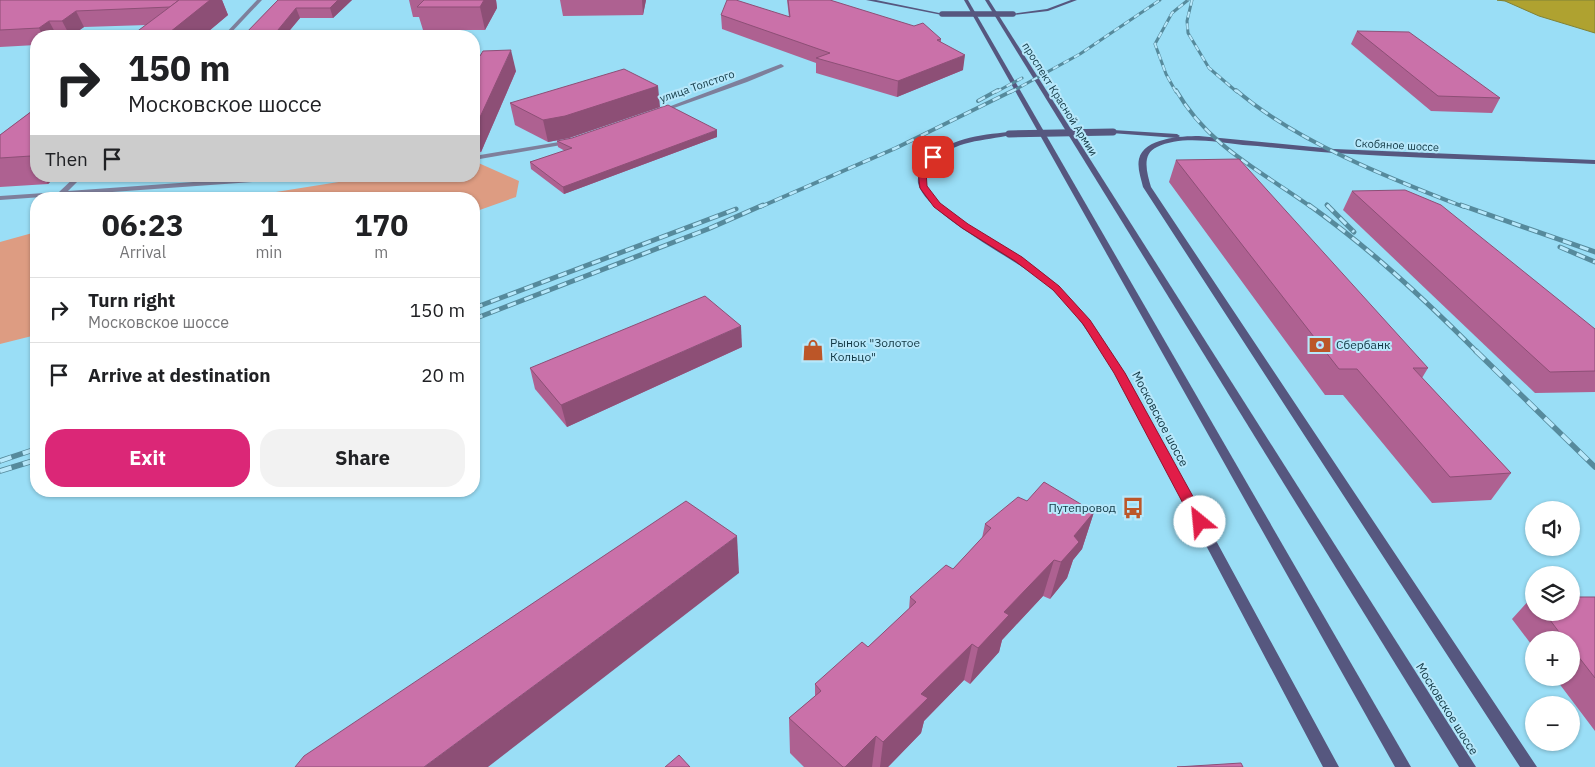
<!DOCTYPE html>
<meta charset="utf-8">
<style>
body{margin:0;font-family:"IBM Plex Sans",sans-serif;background:#f2f2f2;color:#202124;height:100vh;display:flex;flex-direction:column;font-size:19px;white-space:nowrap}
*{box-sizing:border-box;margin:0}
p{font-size:16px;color:#757577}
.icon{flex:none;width:28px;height:28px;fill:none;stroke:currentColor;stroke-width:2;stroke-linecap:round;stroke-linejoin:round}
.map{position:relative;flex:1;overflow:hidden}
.drawer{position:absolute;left:30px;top:192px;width:450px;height:305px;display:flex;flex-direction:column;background:#fff;border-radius:20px;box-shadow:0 1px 4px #0004}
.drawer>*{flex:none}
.banner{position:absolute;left:30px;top:30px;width:450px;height:152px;border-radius:20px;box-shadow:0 1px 4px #0004;background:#fff;color:#202124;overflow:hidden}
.fabs{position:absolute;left:1525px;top:501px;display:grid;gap:10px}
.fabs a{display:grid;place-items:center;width:55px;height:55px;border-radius:50%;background:#fff;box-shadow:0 1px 4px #0004;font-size:25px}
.pin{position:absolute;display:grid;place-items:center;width:42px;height:42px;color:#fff;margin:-21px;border-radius:10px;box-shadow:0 2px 8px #0006}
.me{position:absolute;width:55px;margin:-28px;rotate:332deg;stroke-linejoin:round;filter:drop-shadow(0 0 4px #0008)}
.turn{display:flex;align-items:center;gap:18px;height:105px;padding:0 15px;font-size:22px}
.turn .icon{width:65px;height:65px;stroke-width:2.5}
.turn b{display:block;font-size:35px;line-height:42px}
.then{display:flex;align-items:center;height:48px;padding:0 15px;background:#0003;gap:10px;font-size:19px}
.eta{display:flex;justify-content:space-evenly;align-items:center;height:85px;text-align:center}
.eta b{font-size:30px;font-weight:700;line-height:35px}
.primary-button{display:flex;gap:10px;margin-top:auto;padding:10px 15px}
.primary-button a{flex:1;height:58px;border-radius:20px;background:#db2777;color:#fff;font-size:20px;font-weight:700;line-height:58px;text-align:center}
.primary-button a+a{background:#f2f2f2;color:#202124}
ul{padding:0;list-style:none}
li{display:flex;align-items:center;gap:15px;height:65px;padding:0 15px;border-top:1px solid #e0e0e0}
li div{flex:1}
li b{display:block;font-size:19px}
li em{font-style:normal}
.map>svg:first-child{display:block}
</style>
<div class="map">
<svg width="1595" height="767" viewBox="0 0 1595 767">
<rect width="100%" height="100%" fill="#9adef6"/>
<g fill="#dd9c82">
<polygon points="474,161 519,181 516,197 474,212 474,199 232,199 376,176 474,176"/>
<polygon points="36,232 36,335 0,344 0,242"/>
</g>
<polygon fill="#afa230" stroke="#808236" points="1497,0 1595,0 1595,33 1539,16 1505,1"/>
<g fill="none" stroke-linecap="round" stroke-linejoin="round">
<g fill="#7e7f9b" fill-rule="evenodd">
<polygon points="257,0 262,0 228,36 223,36"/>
<polygon points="781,64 784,66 783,67 747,82 660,113 655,112"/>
<polygon points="571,140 573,141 573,143 474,160 474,156"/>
<polygon points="76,176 83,176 68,191 275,176 312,176 309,178 0,200 0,196 59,192"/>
</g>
<g fill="#56577f" fill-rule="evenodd">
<polygon points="866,0 876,0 944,14 942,15"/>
<polygon points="964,0 968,0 1411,767 1395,767"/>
<polygon points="985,0 989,0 1476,767 1459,767"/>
<polygon points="1071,0 1077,0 1048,11 1013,15 1011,14 1047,9"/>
<polygon points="1113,130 1177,134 1180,136 1177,138 1111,133 1111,131"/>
<path d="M1009,132L1012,134L1011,135C984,141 954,140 934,162C930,166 926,171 925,178C923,203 987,237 1006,248C1065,283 1088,317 1125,373L1339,767H1323L1115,373C1094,341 1075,308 1045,283C1018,260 925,215 918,183C917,176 921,168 926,163C946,138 980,135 1009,132Z"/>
<path d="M1199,136L1334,149L1595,160V164C1508,160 1421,159 1334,153C1304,151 1273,147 1243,145C1217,142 1181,135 1157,147C1141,154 1147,173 1151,187L1537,767H1520L1143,187C1141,178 1137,168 1139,159C1144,138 1181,136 1199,136Z"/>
</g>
<g stroke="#568a9c" stroke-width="3">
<g id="rail-far3">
<polyline points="1192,0 1187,21 1188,33 1209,68 1237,92"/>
<polyline points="996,92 1022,78"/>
<polyline points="1011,92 1080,54 1160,0"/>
<polyline points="1176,92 1166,74 1155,44 1172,13 1188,0"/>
</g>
</g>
<g stroke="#568a9c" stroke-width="4">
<g id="rail-far2">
<path d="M1176,90C1208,146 1261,171 1311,207"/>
<path d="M1236,90C1295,141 1391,179 1464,207"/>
<polyline points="978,101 998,90"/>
<polyline points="1327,205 1329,207"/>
<polyline points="760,207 896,148 1014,90"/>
</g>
</g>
<g stroke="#568a9c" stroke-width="5">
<g id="rail-far1">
<path d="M1309,205C1372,250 1423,298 1477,352"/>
<polyline points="1327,205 1354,232"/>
<polyline points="1461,205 1595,252"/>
<polyline points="1560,247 1595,262"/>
<polyline points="474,308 736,209"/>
<polyline points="474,319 708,229 763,205"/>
</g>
</g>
<g stroke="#568a9c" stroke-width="5.5">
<g id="rail">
<polyline points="1476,351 1595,467"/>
<polyline points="0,461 36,449"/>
<polyline points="0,471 36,460"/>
</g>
</g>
<use href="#rail-far3" stroke="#b7e8fb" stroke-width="2" stroke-dasharray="6" stroke-linecap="butt"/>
<use href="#rail-far2" stroke="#b7e8fb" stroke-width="2.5" stroke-dasharray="8" stroke-linecap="butt"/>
<use href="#rail-far1" stroke="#b7e8fb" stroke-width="3" stroke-dasharray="9" stroke-linecap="butt"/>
<use href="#rail" stroke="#b7e8fb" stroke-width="4" stroke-dasharray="12" stroke-linecap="butt"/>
<polyline stroke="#56577f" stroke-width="5.5" points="942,14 1013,14"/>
<polyline stroke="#56577f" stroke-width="7" points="1009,134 1113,132"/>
</g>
<g fill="#ae6191">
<polygon points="0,0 222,0 228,15 203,36 131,36 147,25 84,27 71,36 36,36 36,45 0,47"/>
<polygon points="278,0 352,0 333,18 300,18 285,36 243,36"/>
<polygon points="409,0 496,0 497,8 485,30 423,30 419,17 413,17"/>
<polygon points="560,0 646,0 643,15 563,16"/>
<polygon points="787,0 830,0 941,39 941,42 963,70 897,97 816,73 816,63 722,29 721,15 789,17"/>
<polygon points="1357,31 1500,98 1492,113 1431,111 1351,44"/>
<polygon points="480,56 516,71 481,152 474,153 474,59"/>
<polygon points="510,103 660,107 569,138 548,142 515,125"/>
<polygon points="36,108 36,176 56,176 48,184 0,187 0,135"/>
<polygon points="717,137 564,194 531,169 530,162 565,151 558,147 557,141"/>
<polygon points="1176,160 1428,368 1422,378 1511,473 1491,500 1432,503 1343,395 1325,395 1169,182"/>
<polygon points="123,176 164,176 124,179"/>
<polygon points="1352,191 1595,329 1595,392 1535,393 1343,210"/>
<polygon points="742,347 567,427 535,389 530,368"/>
<polygon points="1027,501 1094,512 1082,549 1073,560 1067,578 1050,599 1043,596 1002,640 999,652 970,684 964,680 924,721 921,733 888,767 804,767 790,753 789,718 815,696 815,684 868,647 909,609 910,597 953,569 982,538 985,524"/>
<polygon points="1532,597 1534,597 1534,612 1571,612 1595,597 1595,731 1555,678 1571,678 1571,640 1534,640 1534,648 1512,619"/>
</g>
<g fill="#8d4f76">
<polygon points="183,0 222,0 228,15 203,36 165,36"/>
<polygon points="338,0 352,0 333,18 330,8"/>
<polygon points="484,0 496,0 497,8 485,30 480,7"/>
<polygon points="642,0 646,0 643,15"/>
<polygon points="296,8 300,18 285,36 273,36"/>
<polygon points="76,11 84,27 71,36 70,36 62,21"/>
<polygon points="49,21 57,36 43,36 39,28"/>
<polygon points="511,50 516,71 481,152 475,128"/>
<polygon points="965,55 963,70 897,97 898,81"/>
<polygon points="658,86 660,107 569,138 548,142 543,120"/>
<polygon points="717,130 717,137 564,194 563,187"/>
<polygon points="36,151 36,164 31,156"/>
<polygon points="43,176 56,176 48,184"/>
<polygon points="741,326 742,347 567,427 561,405"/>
<polygon points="1094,512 1082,549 1073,560 1067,578 1050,599 1061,562 1074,536"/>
<polygon points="737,536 739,573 488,767 424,767"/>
<polygon points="1054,560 1043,596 1002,640 999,652 970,684 978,648 1004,612"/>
<polygon points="972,644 964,680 924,721 921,733 888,767 880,767 883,742 921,694"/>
<polygon points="876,736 872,767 845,767"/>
</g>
<g fill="#ca71a9" stroke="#8d4f76">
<polygon points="0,0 179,0 170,7 76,11 62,21 49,21 39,28 0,30"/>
<polygon points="179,0 210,0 165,36 131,36"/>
<polygon points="278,0 338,0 330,8 296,8 273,36 243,36"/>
<polygon points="424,0 484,0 480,7 417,7"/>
<polygon points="727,0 736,0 790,17 788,0 830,0 914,26 923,23 941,39 937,40 965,55 898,81 816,58 830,53 721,15"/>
<polygon points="1357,31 1409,32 1500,98 1438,96"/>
<polygon points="511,50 475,128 474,128 474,59 476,56 480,56 483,51"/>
<polygon points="624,69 658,86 565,116 543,120 510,103"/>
<polygon points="668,105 717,130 563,187 530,162 572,148 557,141 572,138"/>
<polygon points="36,108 36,151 31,156 0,158 0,135"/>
<polygon points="1239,159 1428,368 1413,368 1511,473 1450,477 1357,369 1339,369 1176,160"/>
<polygon points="1405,190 1441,205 1595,329 1595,371 1550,372 1352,191"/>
<polygon points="705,296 741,326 561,405 530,368"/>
<polygon points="1044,482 1094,512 1074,536 1079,542 1061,562 1054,560 1004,612 1009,615 978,648 972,644 921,694 928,698 883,742 876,736 845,767 843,767 789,718 821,691 815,684 862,642 868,647 916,602 910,597 946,565 953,569 991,528 985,524 1018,497 1027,501"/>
<polygon points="686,501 737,536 424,767 295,767 304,756"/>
<polygon points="1571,597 1595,597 1595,678 1571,647 1571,640 1565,640 1544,612 1571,612"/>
<polygon points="679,755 690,767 665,767"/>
<polygon points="1241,763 1243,767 1177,767"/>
</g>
<polygon fill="#e11d48" stroke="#92132f" points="930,155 937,157 926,171 927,186 940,203 968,224 1022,257 1059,286 1090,320 1125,373 1207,522 1205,526 1200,527 1195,526 1114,373 1083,324 1053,290 1015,261 962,228 934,207 920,188 918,171"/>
<defs>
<g id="bank-bare" transform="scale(1.725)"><path d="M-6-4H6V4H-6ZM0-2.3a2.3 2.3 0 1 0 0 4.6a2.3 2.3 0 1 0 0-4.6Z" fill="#bc5628" stroke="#b7e8fb" stroke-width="2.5" paint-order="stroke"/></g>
<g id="shop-bare" transform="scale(1.725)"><path d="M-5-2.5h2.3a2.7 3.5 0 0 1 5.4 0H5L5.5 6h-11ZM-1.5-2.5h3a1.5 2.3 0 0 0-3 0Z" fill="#bc5628" stroke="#b7e8fb" stroke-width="2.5" paint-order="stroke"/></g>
<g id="bus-bare" transform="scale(1.725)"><path d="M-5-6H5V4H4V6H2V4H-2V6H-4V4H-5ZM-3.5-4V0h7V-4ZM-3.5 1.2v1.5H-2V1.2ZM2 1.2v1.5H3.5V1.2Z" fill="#bc5628" stroke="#b7e8fb" stroke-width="2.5" paint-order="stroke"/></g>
</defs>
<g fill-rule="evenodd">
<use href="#bank-bare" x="1320" y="345"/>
<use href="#shop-bare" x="813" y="350"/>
<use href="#bus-bare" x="1133" y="508"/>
</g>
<g text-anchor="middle" stroke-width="4" stroke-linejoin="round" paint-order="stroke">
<g font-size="11" fill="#123844" stroke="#b7e8fb">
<text transform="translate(697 86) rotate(-19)" y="4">улица Толстого</text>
<text transform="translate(1060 99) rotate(58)" y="4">проспект Красной Армии</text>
<text transform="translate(1397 145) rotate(3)" y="4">Скобяное шоссе</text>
</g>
<g font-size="12" fill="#123844" stroke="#b7e8fb" text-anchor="start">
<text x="830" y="347">Рынок "Золотое<tspan x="830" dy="14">Кольцо"</tspan></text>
<text x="1336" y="349">Сбербанк</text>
<text x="1116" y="512" text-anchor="end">Путепровод</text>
</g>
<g font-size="12" fill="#123844" stroke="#b7e8fb">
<text transform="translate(1160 419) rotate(62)" y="4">Московское шоссе</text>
<text transform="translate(1447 709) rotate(58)" y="4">Московское шоссе</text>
</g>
</g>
</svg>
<div class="fabs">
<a><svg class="icon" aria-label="sound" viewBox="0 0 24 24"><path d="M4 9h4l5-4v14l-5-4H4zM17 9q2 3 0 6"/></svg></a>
<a><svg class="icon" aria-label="layers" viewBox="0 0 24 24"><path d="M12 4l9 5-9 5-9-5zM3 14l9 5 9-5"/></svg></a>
<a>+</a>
<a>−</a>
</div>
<div class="pin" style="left:933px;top:157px;background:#d93025"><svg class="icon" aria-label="arrive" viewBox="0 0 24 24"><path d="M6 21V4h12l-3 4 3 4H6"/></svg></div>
<svg class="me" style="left:1200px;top:522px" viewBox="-20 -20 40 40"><circle r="19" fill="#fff"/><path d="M0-13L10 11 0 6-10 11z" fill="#e11d48"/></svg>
<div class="banner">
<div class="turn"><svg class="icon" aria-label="right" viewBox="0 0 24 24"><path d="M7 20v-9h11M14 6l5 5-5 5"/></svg><div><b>150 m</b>Московское шоссе</div></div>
<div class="then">Then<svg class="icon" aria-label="arrive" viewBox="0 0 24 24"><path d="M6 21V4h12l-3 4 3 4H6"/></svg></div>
</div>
<section class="drawer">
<div class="eta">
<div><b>06:23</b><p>Arrival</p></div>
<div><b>1</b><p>min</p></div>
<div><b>170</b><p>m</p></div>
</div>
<ul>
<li><svg class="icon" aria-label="right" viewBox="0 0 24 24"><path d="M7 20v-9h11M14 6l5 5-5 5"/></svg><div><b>Turn right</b><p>Московское шоссе</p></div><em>150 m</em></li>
<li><svg class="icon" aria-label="arrive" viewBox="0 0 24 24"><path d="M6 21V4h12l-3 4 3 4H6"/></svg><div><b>Arrive at destination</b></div><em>20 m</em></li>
</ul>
<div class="primary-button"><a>Exit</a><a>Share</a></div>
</section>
</div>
